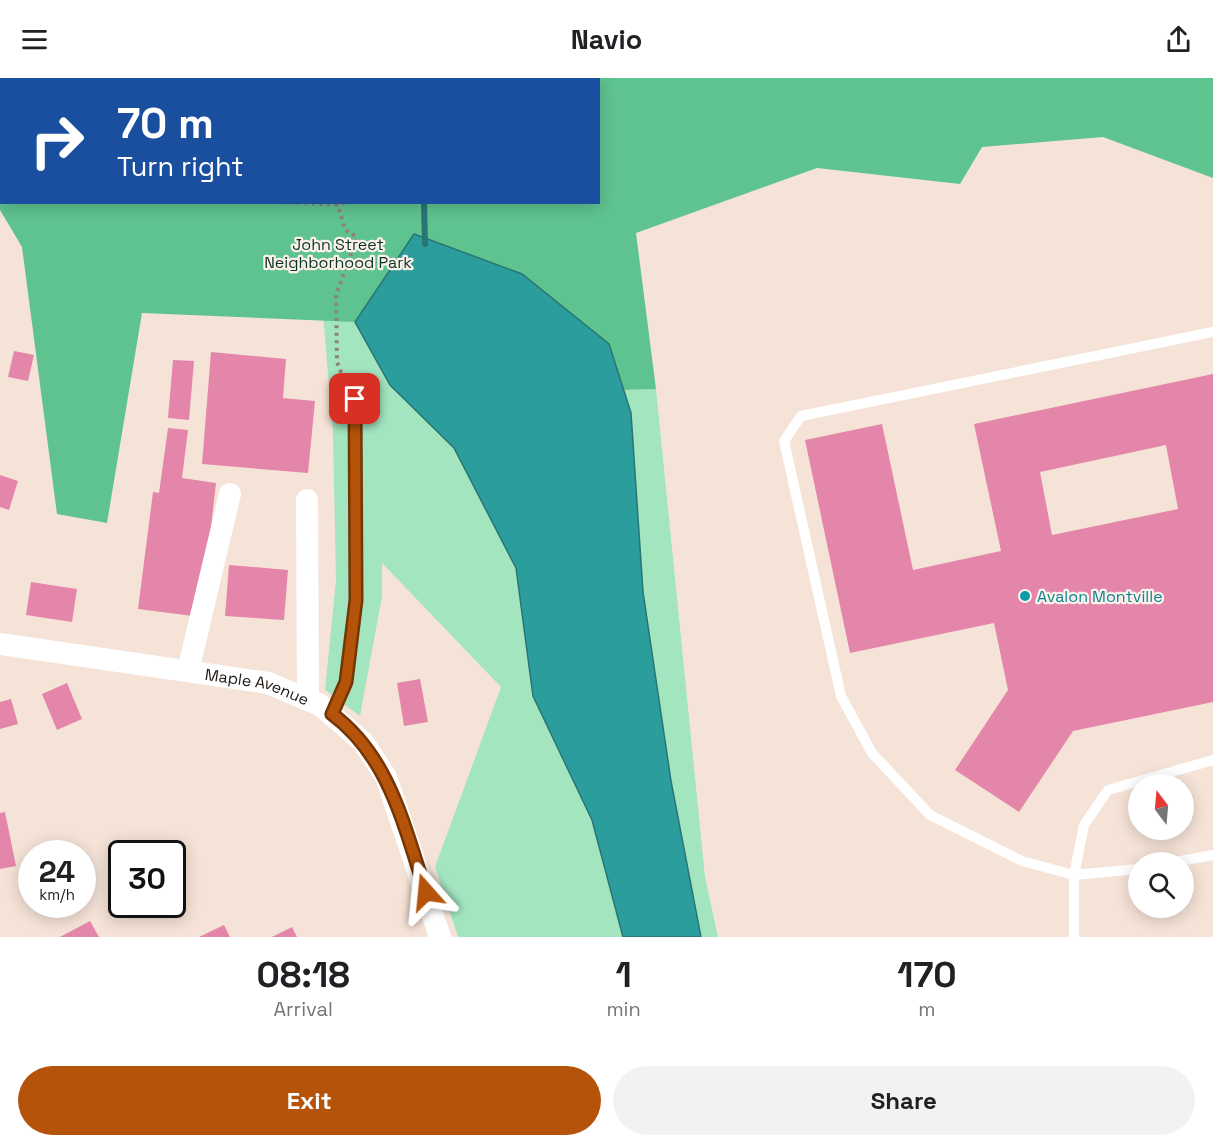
<!DOCTYPE html>
<style>
body{margin:0;font-family:"Space Grotesk",sans-serif;background:#f2f2f2;color:#202124;height:100vh;display:flex;flex-direction:column;font-size:22px;white-space:nowrap}
*{box-sizing:border-box;margin:0}
p{font-size:20px;color:#757577}
.icon{flex:none;width:33px;height:33px;fill:none;stroke:currentColor;stroke-width:2;stroke-linecap:round;stroke-linejoin:round}
.map{position:relative;height:859px;overflow:hidden}
.details{display:flex;flex-direction:column;background:#fff;flex:1}
.details>*{flex:none}
.hud{position:absolute;left:0px;top:0px;width:600px;height:126px;box-shadow:0 3px 15px #0003;background:#1a4fa0;color:#fff;overflow:hidden}
.needle{width:39px;rotate:344deg}
.controls{position:absolute;left:1128px;top:696px;display:grid;gap:12px}
.controls a{display:grid;place-items:center;width:66px;height:66px;border-radius:50%;background:#fff;box-shadow:0 3px 15px #0003;font-size:30px}
.speed{position:absolute;left:18px;top:762px;display:flex;gap:12px;font-size:30px;font-weight:700;text-align:center}
.speed>*{display:grid;place-content:center;width:78px;height:78px;border-radius:50%;background:#fff;box-shadow:0 3px 15px #0003;line-height:1}
.speed small{font-size:15px;font-weight:400}
.speed .limit{border:3px solid #111;border-radius:9px;background:#fff;color:#111}
.pin{position:absolute;display:grid;place-items:center;width:51px;height:51px;color:#fff;margin:-26px;border-radius:12px;box-shadow:0 3px 9px #0006}
.me{position:absolute;width:66px;margin:-33px;rotate:342deg;stroke-linejoin:round;filter:drop-shadow(0 0 4px #0008)}
.turn{display:flex;align-items:center;gap:21px;height:126px;padding:0 18px;font-size:27px}
.turn .icon{width:78px;height:78px;stroke-width:2.5}
.turn b{display:block;font-size:42px;line-height:51px}
.eta{display:flex;justify-content:space-evenly;align-items:center;height:102px;text-align:center}
.eta b{font-size:36px;font-weight:600;line-height:42px}
.primary-button{display:flex;gap:12px;margin-top:auto;padding:12px 18px}
.primary-button a{flex:1;height:69px;border-radius:36px;background:#b45309;color:#fff;font-size:24px;font-weight:600;line-height:69px;text-align:center}
.primary-button a+a{background:#f2f2f2;color:#202124}
header{display:flex;justify-content:space-between;align-items:center;height:78px;padding:0 18px;background:#fff;font-size:27px;font-weight:600}
.map>svg:first-child{display:block}
</style>
<header><svg class="icon" aria-label="menu" viewBox="0 0 24 24"><path d="M4 6h16M4 12h16M4 18h16"/></svg>Navio<svg class="icon" aria-label="share" viewBox="0 0 24 24"><path d="M12 15V3M7 8l5-5 5 5M5 13v7h14v-7"/></svg></header>
<div class="map">
<svg width="1213" height="859" viewBox="0 0 1213 859">
<rect width="100%" height="100%" fill="#f6e3d7"/>
<polygon fill="#a2e5bf" points="414,156 552,314 656,311 705,799 718,859 458,859 435,789 501,609 382,485 382,518 360,638 325,612 336,502 333,355 322,225 385,199"/>
<path fill="#5fc390" fill-rule="evenodd" d="M0,0H1213V100L1103,59L982,69L960,106L817,90L636,155L656,311L552,314L414,156L355,244L142,235L107,445L57,436L22,169L0,132ZM2,2H598V124H2Z"/>
<polygon fill="#2c9d9d" stroke="#287574" stroke-width="1.5" points="414,156 522,196 609,266 631,335 643,514 671,703 701,859 623,859 592,742 533,618 516,490 454,370 390,307 355,244"/>
<g fill="none" stroke-linecap="round" stroke-linejoin="round">
<g stroke="#287574" stroke-width="6">
<polyline points="368,0 370,2"/>
<polyline points="424,124 425,166"/>
</g>
</g>
<g fill="#e486a9" fill-rule="evenodd">
<polygon points="14,273 34,277 28,303 8,299"/>
<polygon points="211,274 286,281 283,320 315,323 308,395 202,386"/>
<polygon points="173,282 194,283 189,342 168,340"/>
<path d="M1213,296V624L1073,653L1019,734L955,692L1008,612L994,545L850,575L805,362L882,346L913,492L1001,473L974,346ZM1166,367L1178,431L1052,457L1040,394Z"/>
<polygon points="168,350 188,352 182,400 216,405 201,539 138,531 153,414 159,415"/>
<polygon points="0,397 18,403 9,432 0,429"/>
<polygon points="229,487 288,492 284,542 225,538"/>
<polygon points="31,504 77,511 72,544 26,537"/>
<polygon points="420,601 428,644 404,648 397,605"/>
<polygon points="67,605 82,641 57,652 42,616"/>
<polygon points="11,621 18,646 0,651 0,624"/>
<polygon points="5,734 16,788 0,791 0,735"/>
<polygon points="90,843 99,859 60,859"/>
<polygon points="224,847 230,859 199,859"/>
<polygon points="292,849 297,859 272,859"/>
</g>
<g fill="none" stroke-linecap="round" stroke-linejoin="round">
<g stroke="#8e8179" stroke-width="4" stroke-dasharray="3 4.5" stroke-linecap="butt">
<polyline points="331,0 339,2"/>
<polyline points="158,2 159,0"/>
<polyline points="282,124 338,127 346,124"/>
<polyline points="337,124 345,152 357,159 336,217 337,284 348,311"/>
</g>
<g stroke="#fff" stroke-width="10">
<polyline points="332,636 346,604 356,522 355,321"/>
<polyline points="1175,784 1213,777"/>
<polyline points="1138,791 1074,797 1022,783 930,737 872,675 841,618 784,363 801,338 1213,254"/>
<polyline points="1074,859 1074,797 1084,747 1108,712 1213,682"/>
</g>
<g stroke="#fff" stroke-width="22">
<polyline points="307,422 308,621"/>
<path id="s1" d="M0,566L268,605L320,627L363,664L386,699L440,859"/>
<polyline points="188,593 230,416"/>
</g>
</g>
<g fill="none" stroke-linecap="round" stroke-linejoin="round">
<g stroke="#753606" stroke-width="15">
<path id="route" d="M355,321L356,522L346,604L332,636C390,679 404,749 426,814"/>
</g>
<use href="#route" stroke="#b45309" stroke-width="10"/>
</g>
<circle fill="#0f9aa8" stroke="#fdf2eb" stroke-width="2" cx="1025" cy="518" r="6"/>
<g text-anchor="middle" stroke-width="4.5" stroke-linejoin="round" paint-order="stroke">
<g font-size="16" fill="#073420" stroke="#fdf2eb">
<text x="338" y="172">John Street<tspan x="338" dy="18">Neighborhood Park</tspan></text>
</g>
<g font-size="16" fill="#0d838f" stroke="#fdf2eb" text-anchor="start">
<text x="1037" y="524">Avalon Montville</text>
</g>
<g font-size="16" fill="#1f1914" stroke="#fdf2eb">
<text dy="6" stroke="none"><textPath href="#s1" startOffset="261">Maple Avenue</textPath></text>
</g>
</g>
</svg>
<div class="controls">
<a><svg class="needle" viewBox="-14 -14 28 28"><path d="M0-13l5 13h-10z" fill="#e53935"/><path d="M0 13l5-13h-10z" fill="#757577"/></svg></a>
<a><svg class="icon" aria-label="search" viewBox="0 0 24 24"><circle cx="10" cy="10" r="6"/><path d="M15 15l6 6"/></svg></a>
</div>
<div class="speed"><div>24<small>km/h</small></div><div class="limit">30</div></div>
<div class="pin" style="left:355px;top:321px;background:#d93025"><svg class="icon" aria-label="arrive" viewBox="0 0 24 24"><path d="M6 21V4h12l-3 4 3 4H6"/></svg></div>
<svg class="me" style="left:426px;top:814px" viewBox="-20 -20 40 40"><path d="M0-17L14 15 0 8-14 15z" fill="#b45309" stroke="#fff" stroke-width="4"/></svg>
<div class="hud">
<div class="turn"><svg class="icon" aria-label="right" viewBox="0 0 24 24"><path d="M7 20v-9h11M14 6l5 5-5 5"/></svg><div><b>70 m</b>Turn right</div></div>
</div>
</div>
<section class="details">
<div class="eta">
<div><b>08:18</b><p>Arrival</p></div>
<div><b>1</b><p>min</p></div>
<div><b>170</b><p>m</p></div>
</div>
<div class="primary-button"><a>Exit</a><a>Share</a></div>
</section>
